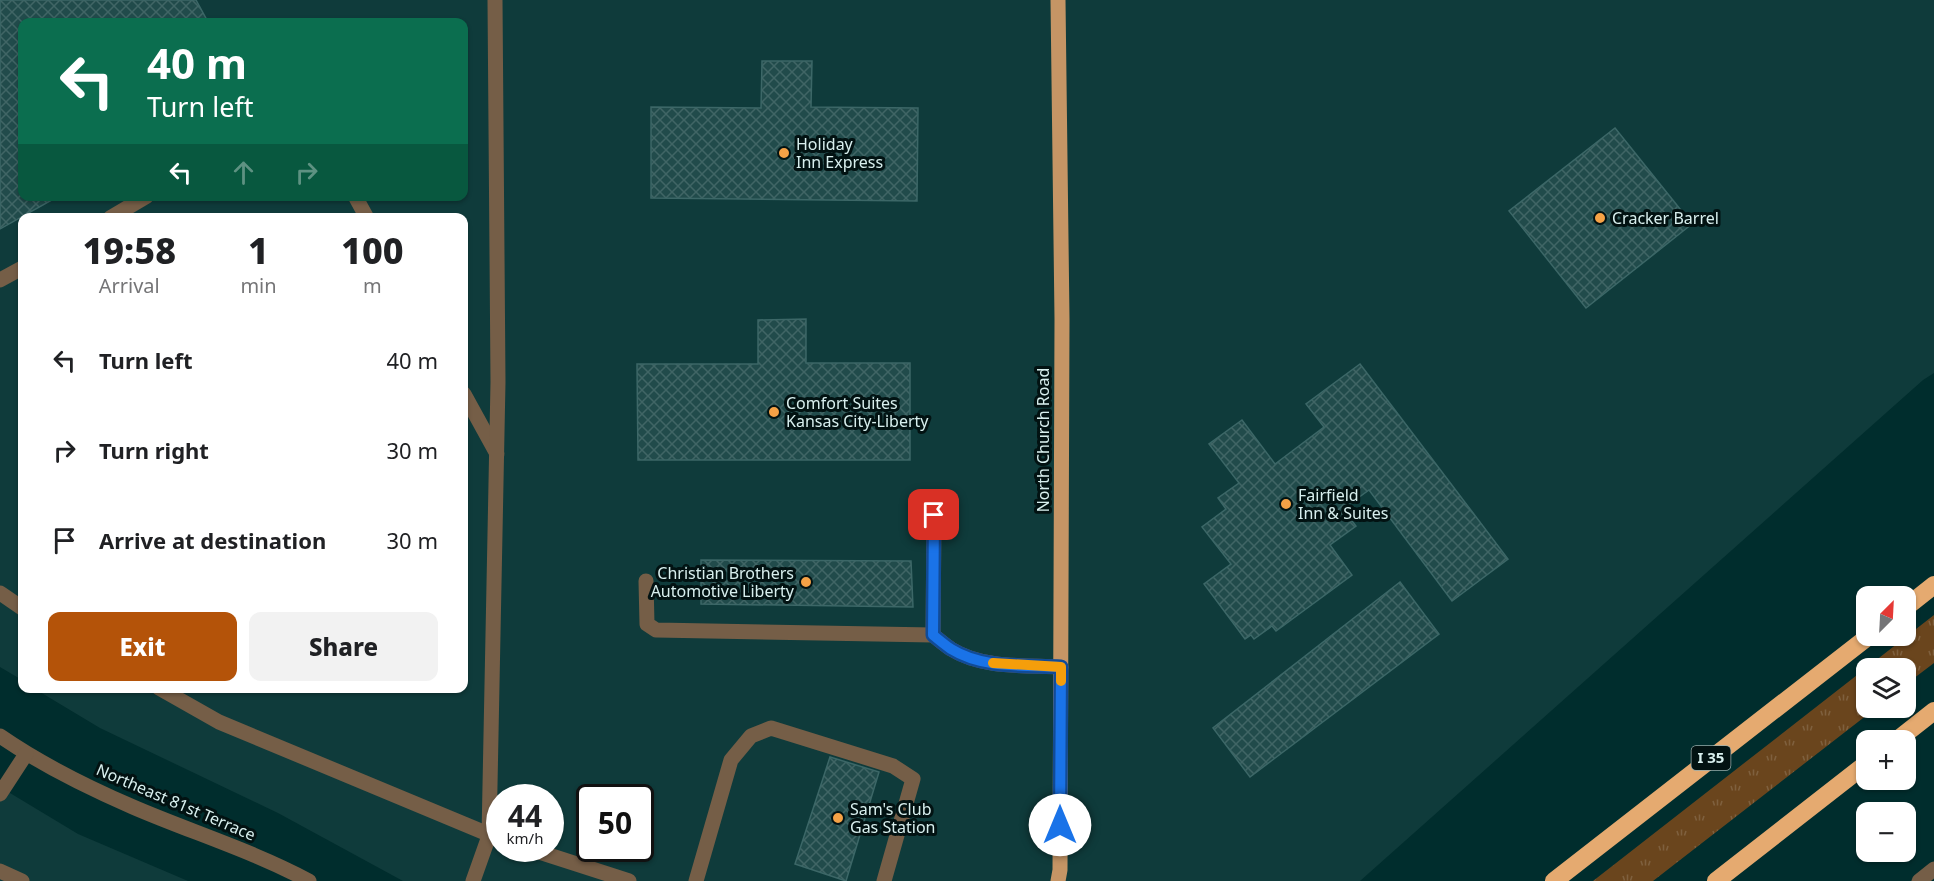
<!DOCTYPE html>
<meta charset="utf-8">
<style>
body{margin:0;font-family:"Noto Sans",sans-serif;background:#f2f2f2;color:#202124;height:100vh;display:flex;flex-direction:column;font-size:22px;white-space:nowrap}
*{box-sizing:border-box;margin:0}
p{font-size:20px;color:#757577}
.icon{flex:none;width:33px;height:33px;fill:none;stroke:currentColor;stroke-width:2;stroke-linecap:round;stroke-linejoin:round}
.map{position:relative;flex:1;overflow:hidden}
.details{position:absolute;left:18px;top:213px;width:450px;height:480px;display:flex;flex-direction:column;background:#fff;border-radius:12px;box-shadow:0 2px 4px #0004}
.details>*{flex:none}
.hud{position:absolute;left:18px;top:18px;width:450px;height:183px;border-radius:12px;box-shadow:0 2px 4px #0004;background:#0b6e4f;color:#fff;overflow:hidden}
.needle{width:39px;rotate:24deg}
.fabs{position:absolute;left:1856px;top:586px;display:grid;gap:12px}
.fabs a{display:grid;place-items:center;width:60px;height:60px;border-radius:12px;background:#fff;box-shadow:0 2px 4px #0004;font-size:30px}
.speed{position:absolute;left:486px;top:784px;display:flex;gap:12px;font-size:30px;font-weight:700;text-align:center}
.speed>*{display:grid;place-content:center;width:78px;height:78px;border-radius:50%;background:#fff;box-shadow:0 2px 4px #0004;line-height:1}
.speed small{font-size:15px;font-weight:400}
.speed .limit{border:3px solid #111;border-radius:9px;background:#fff;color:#111}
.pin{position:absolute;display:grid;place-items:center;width:51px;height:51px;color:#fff;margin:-26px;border-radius:12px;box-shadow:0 3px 9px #0006}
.me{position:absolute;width:66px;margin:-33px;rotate:0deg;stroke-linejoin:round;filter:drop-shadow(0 0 4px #0008)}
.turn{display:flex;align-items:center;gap:21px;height:126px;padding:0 30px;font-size:27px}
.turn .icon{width:78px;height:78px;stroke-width:2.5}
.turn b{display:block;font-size:42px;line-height:51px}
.lanes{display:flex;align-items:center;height:57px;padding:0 30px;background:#0003;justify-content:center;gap:30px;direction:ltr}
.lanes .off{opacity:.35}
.eta{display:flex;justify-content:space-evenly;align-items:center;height:102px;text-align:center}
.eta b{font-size:36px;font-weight:800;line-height:42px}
.action{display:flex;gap:12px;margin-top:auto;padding:12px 30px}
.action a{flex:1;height:69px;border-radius:12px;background:#b45309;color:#fff;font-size:24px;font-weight:800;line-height:69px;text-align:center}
.action a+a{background:#f2f2f2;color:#202124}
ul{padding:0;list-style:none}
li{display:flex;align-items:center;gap:18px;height:90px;padding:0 30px}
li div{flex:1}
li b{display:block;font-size:22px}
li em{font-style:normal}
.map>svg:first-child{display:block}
</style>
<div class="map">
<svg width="1934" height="881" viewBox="0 0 1934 881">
<defs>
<pattern id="grass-tufts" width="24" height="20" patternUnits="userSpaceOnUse" patternTransform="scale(1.5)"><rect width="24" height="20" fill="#6a451d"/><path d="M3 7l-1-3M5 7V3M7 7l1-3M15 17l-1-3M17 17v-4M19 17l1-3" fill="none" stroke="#7f603e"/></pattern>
<pattern id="building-cross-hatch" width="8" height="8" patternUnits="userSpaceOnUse" patternTransform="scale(1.5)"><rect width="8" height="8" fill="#214b4b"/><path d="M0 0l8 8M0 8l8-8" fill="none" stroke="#406565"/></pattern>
</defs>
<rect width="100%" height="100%" fill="#002d2d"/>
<g fill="#0f3b3b" fill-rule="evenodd">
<path d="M0,0H1934V373L1923,380L1360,881H403L278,813L100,728L35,689L464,688V218H22V680L0,667ZM22,22H464V196H22ZM500,798H550V849H500ZM590,798H640V849H590Z"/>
<polygon points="0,787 78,834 188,881 0,881"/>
</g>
<polygon fill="url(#grass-tufts)" points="1934,615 1934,663 1905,685 1905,669 1866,669 1866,708 1876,708 1653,881 1593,881"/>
<g fill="url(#building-cross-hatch)" stroke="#3c6767" stroke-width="1.5">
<polygon points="0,0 196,0 208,22 22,22 22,196 59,196 0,229"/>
<polygon points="762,61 812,61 811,107 918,108 917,201 651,198 651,107 761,108"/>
<polygon points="1615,128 1692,224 1586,308 1509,211"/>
<polygon points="806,319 806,363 910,363 910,460 638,460 637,364 758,364 758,320"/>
<polygon points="1360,364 1508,559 1452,601 1369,490 1343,509 1356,526 1330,545 1352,575 1276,631 1272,626 1254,639 1251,635 1245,639 1204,584 1231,564 1202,527 1226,509 1218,498 1239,483 1209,444 1242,420 1275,464 1324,427 1306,404"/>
<polygon points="701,560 911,561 913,607 701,604"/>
<polygon points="1400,582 1439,634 1250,777 1213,728"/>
<polygon points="830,757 879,772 846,881 795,864"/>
</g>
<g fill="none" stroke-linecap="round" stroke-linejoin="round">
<g stroke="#755e47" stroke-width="15">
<polyline points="355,196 367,218"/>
<polyline points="110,218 147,196"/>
<polyline points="0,280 22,268"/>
<polyline points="464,394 497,454"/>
<path d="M646,581L647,624L656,630L933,635C939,640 945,645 951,649C983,669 1026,665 1061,667"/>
<polyline points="0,593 22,608"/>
<polyline points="933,635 934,515"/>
<polyline points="159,688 219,722 500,839"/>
<path d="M0,736C39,763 89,788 133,807C191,832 253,851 309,881"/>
<polyline points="0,794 26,754"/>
<polyline points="530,849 629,881"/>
<polyline points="0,871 22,881"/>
<polyline points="473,881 489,836 498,382 495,0"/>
<polyline points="696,881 731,760 751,736 771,728 893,766 913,779 884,881"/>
<polyline points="1919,881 1934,869"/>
</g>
<polyline stroke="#c59565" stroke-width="15" points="1058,881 1060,870 1062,319 1058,0"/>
<g stroke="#e5aa70" stroke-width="18">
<polyline points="1905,608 1934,585"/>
<polyline points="1896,741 1934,711"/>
<polyline points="1554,881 1869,636"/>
<polyline points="1716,881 1866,764"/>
</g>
</g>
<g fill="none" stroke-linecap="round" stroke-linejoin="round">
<g stroke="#114b97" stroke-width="15">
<path id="route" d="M934,515L933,635C939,640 945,645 951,649C983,669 1025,665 1061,667L1060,825"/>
</g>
<use href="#route" stroke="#1a73e8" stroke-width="10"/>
<polyline stroke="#f59e0b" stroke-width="10" points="993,663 1061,667 1061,681"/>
</g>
<g fill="#f5a246" stroke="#021212" stroke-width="2">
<circle cx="784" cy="153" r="6"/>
<circle cx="1600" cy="218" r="6"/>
<circle cx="774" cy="412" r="6"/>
<circle cx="1286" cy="504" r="6"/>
<circle cx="806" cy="582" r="6"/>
<circle cx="838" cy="818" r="6"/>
</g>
<g text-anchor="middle" stroke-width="6" stroke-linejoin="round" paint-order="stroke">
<rect fill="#021212" stroke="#98adac" stroke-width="1.5" x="1691.5" y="746" width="39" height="24" rx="4.5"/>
<g font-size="15" font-weight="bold" fill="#d8efee">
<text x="1711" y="763">I 35</text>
</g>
<g font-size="16" fill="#d8efee" stroke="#021212" text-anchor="start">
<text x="796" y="150">Holiday<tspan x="796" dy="18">Inn Express</tspan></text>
<text x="1612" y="224">Cracker Barrel</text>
<text x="786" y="409">Comfort Suites<tspan x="786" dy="18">Kansas City-Liberty</tspan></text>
<text x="1298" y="501">Fairfield<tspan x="1298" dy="18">Inn &amp; Suites</tspan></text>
<text x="794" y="579" text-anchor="end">Christian Brothers<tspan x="794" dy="18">Automotive Liberty</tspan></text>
<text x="850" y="815">Sam's Club<tspan x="850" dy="18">Gas Station</tspan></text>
</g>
<g font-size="16" fill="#d8efee" stroke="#021212">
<text transform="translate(1043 440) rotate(-90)" y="6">North Church Road</text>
<text transform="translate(176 802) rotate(23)" y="6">Northeast 81st Terrace</text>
</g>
</g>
</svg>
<div class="fabs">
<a><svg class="needle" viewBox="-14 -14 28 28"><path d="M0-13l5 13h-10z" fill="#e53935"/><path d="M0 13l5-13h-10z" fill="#757577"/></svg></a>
<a><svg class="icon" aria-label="layers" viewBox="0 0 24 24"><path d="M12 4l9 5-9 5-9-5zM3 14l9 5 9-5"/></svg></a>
<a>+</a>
<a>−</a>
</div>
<div class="speed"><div>44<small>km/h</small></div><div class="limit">50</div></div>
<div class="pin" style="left:934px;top:515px;background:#d93025"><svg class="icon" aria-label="arrive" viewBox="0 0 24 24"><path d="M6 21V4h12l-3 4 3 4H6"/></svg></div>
<svg class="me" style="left:1060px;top:825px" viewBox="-20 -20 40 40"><circle r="19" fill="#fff"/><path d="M0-13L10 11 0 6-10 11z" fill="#1a73e8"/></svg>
<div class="hud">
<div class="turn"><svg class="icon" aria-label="left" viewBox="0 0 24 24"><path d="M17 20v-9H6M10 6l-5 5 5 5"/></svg><div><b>40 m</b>Turn left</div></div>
<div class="lanes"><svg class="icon" aria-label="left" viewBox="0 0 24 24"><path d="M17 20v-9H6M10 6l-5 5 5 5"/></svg><svg class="icon off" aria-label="ahead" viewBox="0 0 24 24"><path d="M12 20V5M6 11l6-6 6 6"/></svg><svg class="icon off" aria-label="right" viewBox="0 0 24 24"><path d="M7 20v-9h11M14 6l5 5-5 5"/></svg></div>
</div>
<section class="details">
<div class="eta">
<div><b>19:58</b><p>Arrival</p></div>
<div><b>1</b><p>min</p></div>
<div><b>100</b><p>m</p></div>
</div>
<ul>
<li><svg class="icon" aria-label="left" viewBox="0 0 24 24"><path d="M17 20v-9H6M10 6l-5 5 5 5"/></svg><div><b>Turn left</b></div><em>40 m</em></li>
<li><svg class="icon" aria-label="right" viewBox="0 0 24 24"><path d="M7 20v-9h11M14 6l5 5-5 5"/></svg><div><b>Turn right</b></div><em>30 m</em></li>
<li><svg class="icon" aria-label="arrive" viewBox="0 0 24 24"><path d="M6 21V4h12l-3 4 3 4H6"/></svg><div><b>Arrive at destination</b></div><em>30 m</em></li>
</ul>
<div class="action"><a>Exit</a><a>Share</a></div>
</section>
</div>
